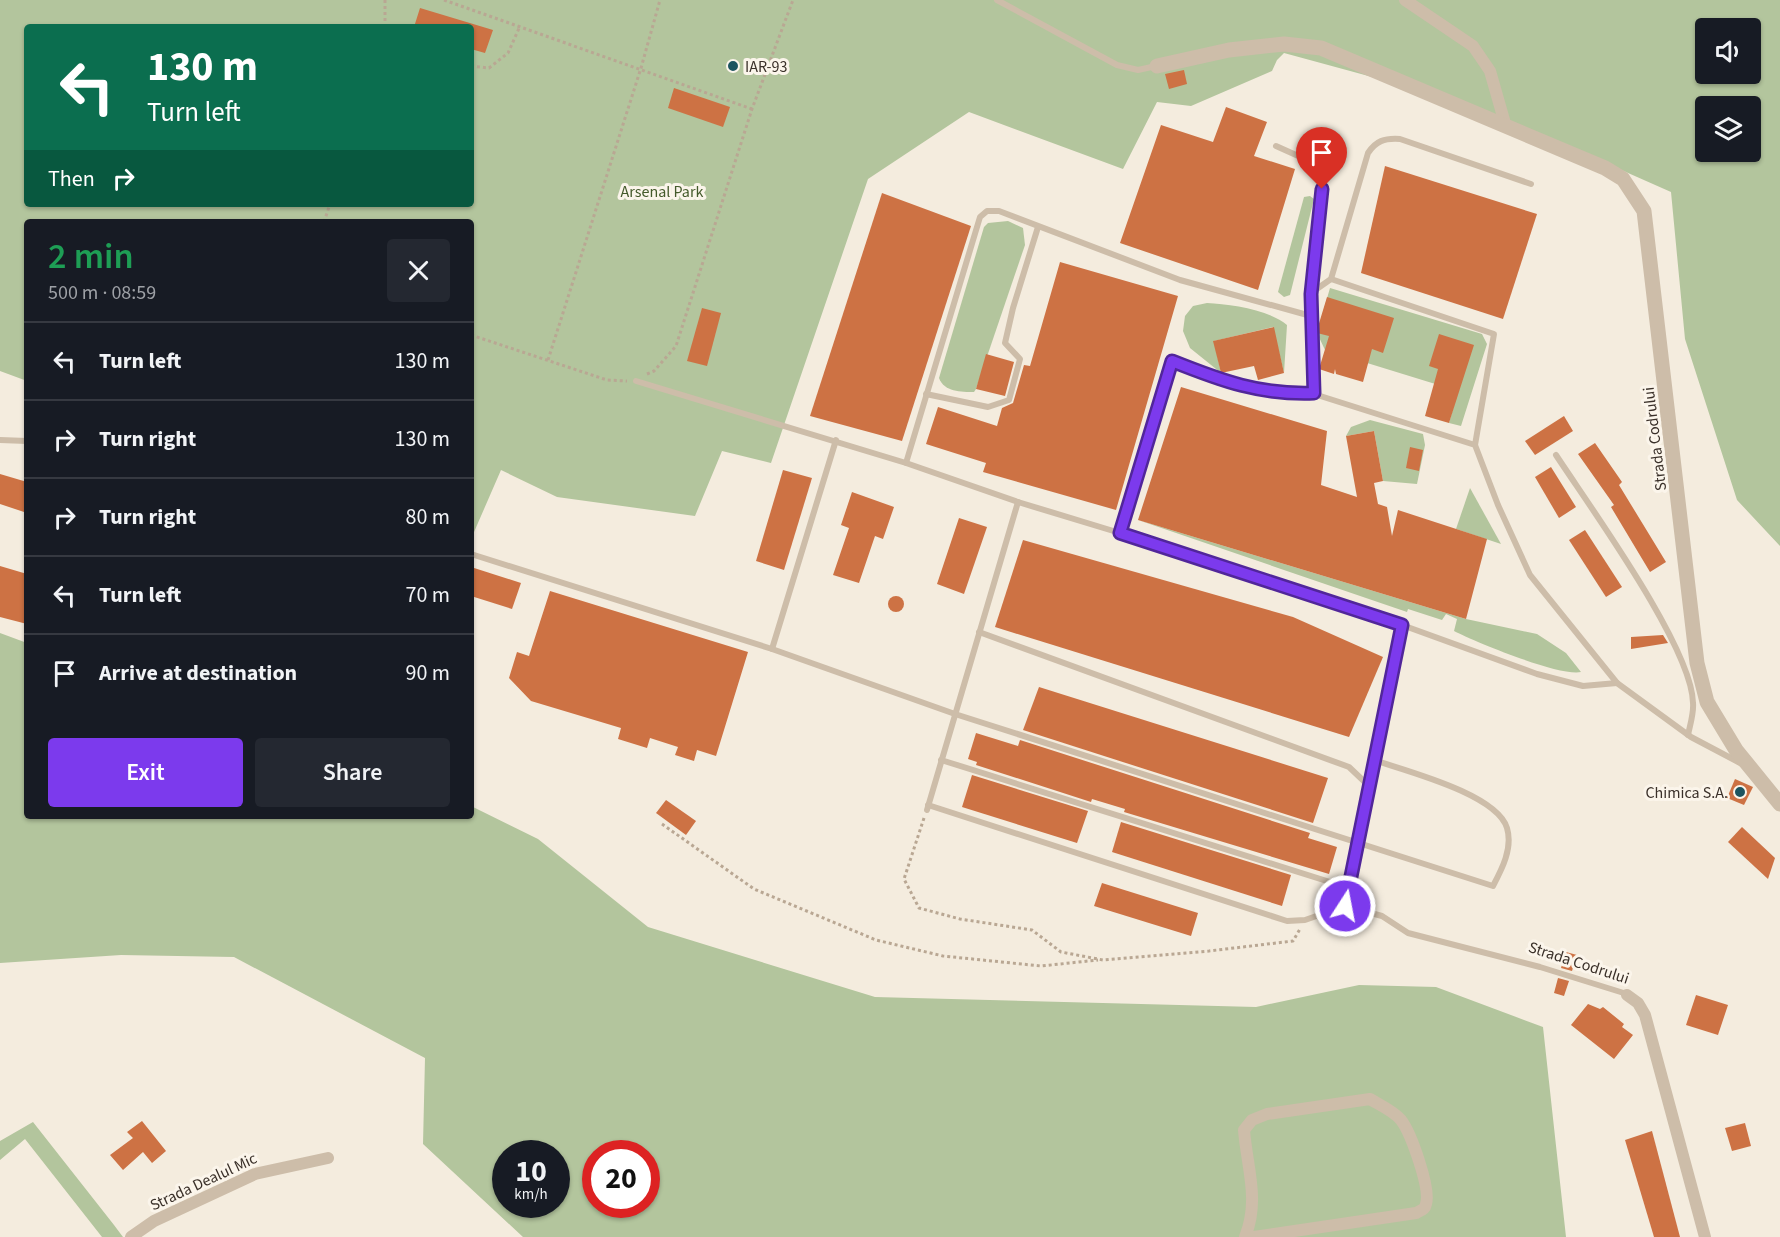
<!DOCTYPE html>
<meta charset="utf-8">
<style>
body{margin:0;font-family:"Source Sans 3",sans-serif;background:#242831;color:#f1f3f6;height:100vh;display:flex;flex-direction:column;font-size:22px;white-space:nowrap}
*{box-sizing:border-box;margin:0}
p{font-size:20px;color:#9ea1a6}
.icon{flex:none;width:33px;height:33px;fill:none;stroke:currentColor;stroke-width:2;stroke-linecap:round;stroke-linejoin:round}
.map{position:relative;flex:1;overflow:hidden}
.sheet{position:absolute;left:24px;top:219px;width:450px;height:600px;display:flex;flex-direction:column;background:#171b24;border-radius:6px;box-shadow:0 2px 4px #0004}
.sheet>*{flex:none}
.guide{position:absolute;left:24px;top:24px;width:450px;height:183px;border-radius:6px;box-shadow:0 2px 4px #0004;background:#0b6e4f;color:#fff;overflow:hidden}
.buttons{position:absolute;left:1695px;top:18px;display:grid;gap:12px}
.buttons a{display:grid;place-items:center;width:66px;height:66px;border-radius:6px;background:#171b24;box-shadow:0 2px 4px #0004;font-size:30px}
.speed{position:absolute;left:492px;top:1140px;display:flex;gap:12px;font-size:30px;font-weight:700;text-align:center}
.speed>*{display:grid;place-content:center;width:78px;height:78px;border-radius:50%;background:#171b24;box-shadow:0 2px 4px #0004;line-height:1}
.speed small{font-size:15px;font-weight:400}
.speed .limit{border:9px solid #d22;background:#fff;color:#111}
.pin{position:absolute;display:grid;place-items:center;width:51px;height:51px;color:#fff;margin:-62px -26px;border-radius:50% 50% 50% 0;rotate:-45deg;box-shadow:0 0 6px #0007}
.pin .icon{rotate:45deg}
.me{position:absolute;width:66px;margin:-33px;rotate:11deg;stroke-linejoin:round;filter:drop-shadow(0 0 4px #0008)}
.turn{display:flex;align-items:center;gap:21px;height:126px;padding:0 24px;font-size:27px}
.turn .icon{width:78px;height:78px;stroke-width:2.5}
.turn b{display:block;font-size:42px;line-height:51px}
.then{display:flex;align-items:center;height:57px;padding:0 24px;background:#0003;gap:12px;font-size:22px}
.round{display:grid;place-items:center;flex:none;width:63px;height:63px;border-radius:6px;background:#242831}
.headline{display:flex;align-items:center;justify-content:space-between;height:102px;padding:0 24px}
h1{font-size:36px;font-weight:600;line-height:45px;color:#1e9e55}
.button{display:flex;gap:12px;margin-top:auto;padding:12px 24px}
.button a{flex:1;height:69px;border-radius:6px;background:#7c3aed;color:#fff;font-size:24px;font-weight:600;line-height:69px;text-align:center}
.button a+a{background:#242831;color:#f1f3f6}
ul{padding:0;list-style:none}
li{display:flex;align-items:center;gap:18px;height:78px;padding:0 24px;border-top:2px solid #363941}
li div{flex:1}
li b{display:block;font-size:22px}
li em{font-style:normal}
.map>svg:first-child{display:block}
</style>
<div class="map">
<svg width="1780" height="1237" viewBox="0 0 1780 1237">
<rect width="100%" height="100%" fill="#f4ecde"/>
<g fill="#b3c59d" fill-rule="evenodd">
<path d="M0,0H1780V546L1737,500L1685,339L1671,192L1549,138L1442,96L1284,53L1277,60L1272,71L1191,106L1157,102L1123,169L969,112L868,179L771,463L722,451L695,516L557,497L501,470L471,539V222H27V381L0,371ZM27,27H471V204H27ZM1706,28H1750V74H1706ZM1706,106H1750V152H1706Z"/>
<polygon points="1310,196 1314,199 1290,295 1284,297 1278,292 1304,197"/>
<path d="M1008,221L1023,228L1025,245L976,389L974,392C961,392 944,392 939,378L984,227L988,223Z"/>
<polygon points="1330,288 1482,334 1487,344 1461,426 1449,423 1458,391 1325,350 1317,333"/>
<path d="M1207,303C1230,304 1270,310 1287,325L1284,373L1273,327L1214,341L1221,373L1190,348L1183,331L1185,316L1193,306Z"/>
<polygon points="1370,420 1423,434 1425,445 1417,484 1383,481 1374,431 1346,436 1351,427"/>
<polygon points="1470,488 1501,544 1456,529"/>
<path d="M1138,520L1466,619L1537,634L1566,653L1581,672C1561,677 1475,642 1454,631L1457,619L1446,614L1442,620L1408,609L1407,612Z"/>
<path d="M0,633L27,643V816H471V806L538,839L648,927L875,997L1256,1007L1359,985L1436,987L1543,1027L1566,1237H523L423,1144L425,1058L234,957L121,955L0,963ZM506,1154H556V1204H506ZM596,1154H646V1204H596Z"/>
<polygon points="33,1122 114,1225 123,1237 102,1237 25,1139 0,1160 0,1141"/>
</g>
<g fill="#cd7244">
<polygon points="420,8 493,30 485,53 471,49 471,27 414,27"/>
<polygon points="1184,70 1187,84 1169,89 1165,74"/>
<polygon points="674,88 730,107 723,127 668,108"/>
<polygon points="1226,107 1267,122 1254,156 1295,169 1258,290 1120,243 1161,125 1213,142"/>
<polygon points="1385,166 1537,214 1503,319 1361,273"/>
<polygon points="882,193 971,226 902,441 810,416"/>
<polygon points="1060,262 1178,296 1116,510 983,472 986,463 926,444 938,407 997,426 1002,408 1013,403 1024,365 1030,366"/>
<polygon points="1327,297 1394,318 1383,353 1372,349 1363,382 1336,374 1335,369 1334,374 1319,369 1329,336 1317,333 1317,330"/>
<polygon points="702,308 721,313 707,366 687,361"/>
<polygon points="1274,327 1284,373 1258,380 1254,366 1221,373 1213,341"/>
<polygon points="1439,334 1474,345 1449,423 1425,416 1438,369 1429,366"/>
<polygon points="986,354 1014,362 1005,396 976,389"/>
<polygon points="1181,387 1327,431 1321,485 1357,497 1346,436 1374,431 1383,481 1374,483 1378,504 1387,507 1392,536 1398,510 1487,539 1466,619 1138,520"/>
<polygon points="1564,416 1573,431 1535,455 1525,441"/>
<polygon points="1595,443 1622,482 1619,485 1666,562 1650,572 1611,507 1614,505 1578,454"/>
<polygon points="1410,447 1423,450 1419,471 1406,468"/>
<polygon points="1551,467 1576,507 1559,518 1535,477"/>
<polygon points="783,470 812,478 784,570 756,561"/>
<polygon points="0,474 27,482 27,513 0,504"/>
<polygon points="852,492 894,507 883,539 875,536 859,583 833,575 849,528 841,525"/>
<polygon points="959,518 987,527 964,594 937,584"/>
<polygon points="1585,530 1622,587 1606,597 1569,540"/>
<polygon points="1023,540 1293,617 1383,657 1349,737 995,627"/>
<polygon points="0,566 27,574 27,624 0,617"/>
<polygon points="471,567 521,583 512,609 471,596"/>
<polygon points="550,591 748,652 716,756 697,750 694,761 675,755 678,747 650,738 647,748 618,739 621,728 531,701 509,678 517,652 529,656"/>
<circle cx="896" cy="604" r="8"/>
<polygon points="1663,635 1668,643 1631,649 1631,637"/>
<polygon points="1039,687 1328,778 1313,823 1023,730"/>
<polygon points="976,733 1018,746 1020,740 1310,833 1308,838 1337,847 1329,874 1124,812 1125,809 1092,799 1091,802 976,765 977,762 968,759"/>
<polygon points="972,775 1088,811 1077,843 962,807"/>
<polygon points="1735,779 1753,787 1744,805 1727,798"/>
<polygon points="666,800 696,821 686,835 656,813"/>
<polygon points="1121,822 1291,875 1282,906 1112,852"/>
<polygon points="1742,827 1775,858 1768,879 1728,842"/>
<polygon points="1102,883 1198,913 1191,936 1094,906"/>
<polygon points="1566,952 1577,955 1572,971 1561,968"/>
<polygon points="1558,978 1569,981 1564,996 1554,993"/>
<polygon points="1696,995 1728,1005 1718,1035 1686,1025"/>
<polygon points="1588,1004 1600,1009 1603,1007 1624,1024 1622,1027 1633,1035 1614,1059 1571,1025"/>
<polygon points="142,1121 166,1151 152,1163 143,1152 123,1170 110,1155 133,1138 127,1132"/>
<polygon points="1745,1123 1751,1146 1732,1151 1725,1128"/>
<polygon points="1652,1131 1680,1237 1654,1237 1625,1140"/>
</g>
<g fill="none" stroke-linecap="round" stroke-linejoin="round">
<g stroke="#b9a793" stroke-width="3" stroke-dasharray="3 3" stroke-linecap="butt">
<polyline points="385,0 385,27"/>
<polyline points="444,0 752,109"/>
<polyline points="471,66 489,68 508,53 520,26"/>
<polyline points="324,222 330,204"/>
<polyline points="471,335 607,380 627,381"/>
<polyline points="548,360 641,68 660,0"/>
<polyline points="647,374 654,371 676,346 752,109 793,0"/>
<polyline points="924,818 904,879 919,908 960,919 1032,930 1061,952 1103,960 1209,951 1293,941 1300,929"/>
<polyline points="662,824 754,889 876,940 943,956 1041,966 1098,960"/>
</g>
<g stroke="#cdbda9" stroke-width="6">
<polyline points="997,0 1117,65 1138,70 1156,66"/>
<polyline points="1276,146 1325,168 1311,293 1314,394"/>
<polyline points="1331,279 1494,334 1475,445"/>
<path d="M1311,293L1331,279L1368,153C1376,141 1384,138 1400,139L1531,184"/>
<polyline points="636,381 906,463 1018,502 1120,533 1402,625 1537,674 1583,686 1617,683"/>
<polyline points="926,394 988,407 1009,400 1020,359 1005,343 1013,308 1038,227"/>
<polyline points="0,440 27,441"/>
<path d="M1556,455C1590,507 1692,647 1693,703C1694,713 1690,725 1688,735"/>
<polyline points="906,463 980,217 987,211 999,211 1180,280 1311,316"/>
<path d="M1120,533L1172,361C1222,381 1260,395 1314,394L1475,445L1498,505L1530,575L1617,683L1691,737L1742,764"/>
<polyline points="471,554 772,649 836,440"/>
<polyline points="979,632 1349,767 1369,786"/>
<path d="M772,649L955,714L1493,886C1502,869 1513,848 1507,828C1497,794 1406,771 1374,760"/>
<polyline points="941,760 1349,888"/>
<polyline points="928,805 1287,921 1305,920 1345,906"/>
<polyline points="927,810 1018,502"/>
<polyline points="1345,906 1382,916 1408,933 1540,967 1627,994"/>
<polyline points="1345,906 1402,625"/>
</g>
<g stroke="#cdbda9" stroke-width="12">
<polyline points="1405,0 1473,46 1490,71 1506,127"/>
<polyline points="1627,995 1638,1003 1645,1015 1705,1237"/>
<polyline points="131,1237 154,1221 255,1174 328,1158"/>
<path d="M1245,1237C1260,1200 1247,1168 1244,1130L1252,1120L1267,1114L1370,1099C1380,1105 1394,1111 1401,1120C1411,1133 1431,1189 1426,1204C1425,1210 1421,1210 1416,1213L1254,1237"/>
</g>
<polyline stroke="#cdbda9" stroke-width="15" points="1157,66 1229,50 1284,44 1321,48 1605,168 1623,179 1644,211 1697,663 1707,702 1736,750 1780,804"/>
</g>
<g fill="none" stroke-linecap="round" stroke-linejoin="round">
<g stroke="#51269a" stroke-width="15">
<path id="route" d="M1322,189L1311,294L1314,393C1260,395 1222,381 1172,361L1120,533L1402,625L1345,906"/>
</g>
<use href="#route" stroke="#7c3aed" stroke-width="10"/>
</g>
<g fill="#1c545f" stroke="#fbf5eb" stroke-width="2">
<circle cx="733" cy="66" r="6"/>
<circle cx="1740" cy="792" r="6"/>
</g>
<g text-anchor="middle" stroke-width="6" stroke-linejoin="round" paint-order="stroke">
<g font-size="16" fill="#3a3029" stroke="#fbf5eb" text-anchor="start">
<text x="745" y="72">IAR-93</text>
<text x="1728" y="798" text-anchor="end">Chimica S.A.</text>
</g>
<g font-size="16" fill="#445a2b" stroke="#fbf5eb">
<text x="662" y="197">Arsenal Park</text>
</g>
<g font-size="16" fill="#3a3029" stroke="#fbf5eb">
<text transform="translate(1654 439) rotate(-97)" y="6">Strada Codrului</text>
<text transform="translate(1579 962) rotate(18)" y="6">Strada Codrului</text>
<text transform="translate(203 1181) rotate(-25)" y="6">Strada Dealul Mic</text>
</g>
</g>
</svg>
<div class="buttons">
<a><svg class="icon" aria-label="sound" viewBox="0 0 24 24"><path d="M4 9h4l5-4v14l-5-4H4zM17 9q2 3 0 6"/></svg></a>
<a><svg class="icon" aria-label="layers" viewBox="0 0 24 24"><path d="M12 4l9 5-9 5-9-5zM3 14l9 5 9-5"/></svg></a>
</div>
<div class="speed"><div>10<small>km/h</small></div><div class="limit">20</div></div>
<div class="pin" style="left:1322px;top:189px;background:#d93025"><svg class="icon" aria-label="arrive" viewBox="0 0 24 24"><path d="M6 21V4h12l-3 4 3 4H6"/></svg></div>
<svg class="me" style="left:1345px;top:906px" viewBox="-20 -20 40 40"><circle r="17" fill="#7c3aed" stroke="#fff" stroke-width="3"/><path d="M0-11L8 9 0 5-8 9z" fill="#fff"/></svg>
<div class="guide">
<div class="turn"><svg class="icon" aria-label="left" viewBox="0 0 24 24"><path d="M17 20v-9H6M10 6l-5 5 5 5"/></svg><div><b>130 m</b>Turn left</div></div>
<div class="then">Then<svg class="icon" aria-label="right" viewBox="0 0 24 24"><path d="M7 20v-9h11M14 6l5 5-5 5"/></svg></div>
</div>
<section class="sheet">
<div class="headline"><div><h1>2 min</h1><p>500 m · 08:59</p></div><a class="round"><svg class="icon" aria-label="close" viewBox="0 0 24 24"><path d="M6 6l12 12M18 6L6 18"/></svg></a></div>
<ul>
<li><svg class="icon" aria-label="left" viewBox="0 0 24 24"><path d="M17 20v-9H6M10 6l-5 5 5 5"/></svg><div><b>Turn left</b></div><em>130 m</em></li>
<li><svg class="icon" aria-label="right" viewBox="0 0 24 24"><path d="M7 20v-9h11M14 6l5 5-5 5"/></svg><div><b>Turn right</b></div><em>130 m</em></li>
<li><svg class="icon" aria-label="right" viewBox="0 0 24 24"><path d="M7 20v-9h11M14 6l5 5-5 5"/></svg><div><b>Turn right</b></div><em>80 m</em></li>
<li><svg class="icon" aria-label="left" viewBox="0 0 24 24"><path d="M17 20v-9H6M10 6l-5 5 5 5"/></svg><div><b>Turn left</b></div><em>70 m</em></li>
<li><svg class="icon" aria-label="arrive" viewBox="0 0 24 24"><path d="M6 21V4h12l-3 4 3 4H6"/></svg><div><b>Arrive at destination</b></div><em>90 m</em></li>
</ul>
<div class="button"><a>Exit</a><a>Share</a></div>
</section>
</div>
